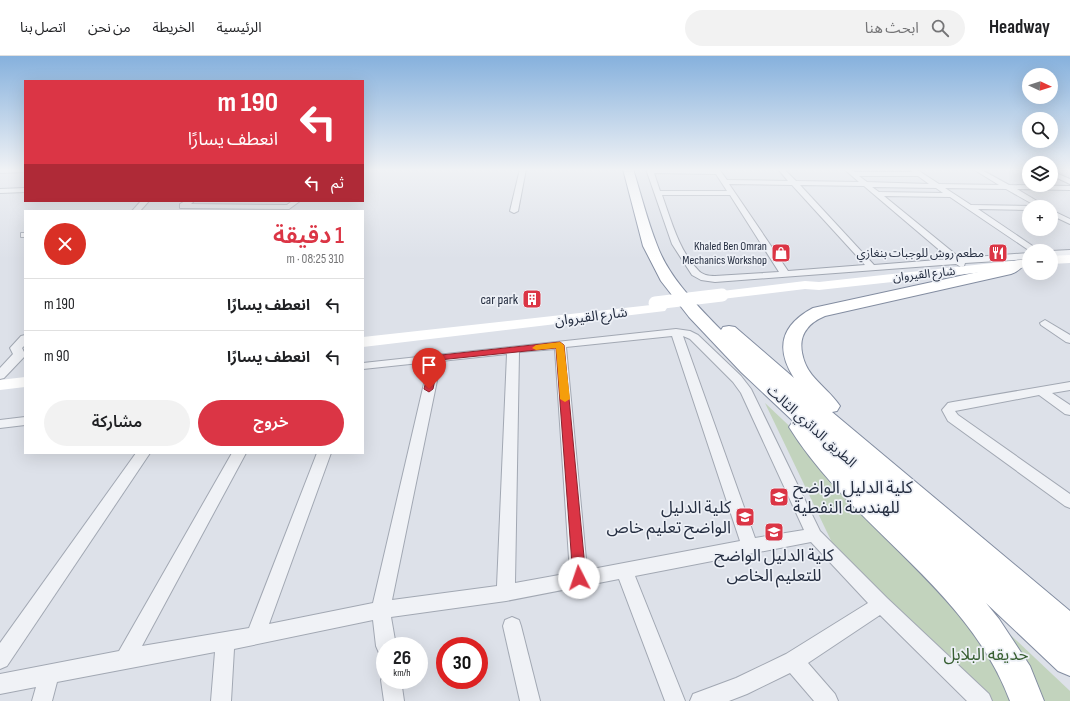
<!DOCTYPE html>
<html lang="ar">
<meta charset="utf-8">
<style>
body{margin:0;font-family:"Sofia Sans Condensed","Noto Sans Arabic",sans-serif;background:#f2f2f2;color:#202124;direction:rtl;height:100vh;display:flex;flex-direction:column;font-size:15px;white-space:nowrap}
*{box-sizing:border-box;margin:0}
p{font-size:13px;color:#757577}
.icon{flex:none;width:22px;height:22px;fill:none;stroke:currentColor;stroke-width:2;stroke-linecap:round;stroke-linejoin:round}
.map{position:relative;flex:1;overflow:hidden;direction:ltr}
.panel{position:absolute;left:24px;top:154px;width:340px;height:244px;display:flex;flex-direction:column;background:#fff;border-radius:0px;box-shadow:0 4px 16px #0002;direction:rtl}
.panel>*{flex:none}
.guide{position:absolute;left:24px;top:24px;width:340px;height:122px;border-radius:0px;box-shadow:0 4px 16px #0002;direction:rtl;background:#db3545;color:#fff;overflow:hidden}
.needle{width:26px;rotate:94deg}
.fabs{position:absolute;left:1022px;top:12px;display:grid;gap:8px}
.fabs a{display:grid;place-items:center;width:36px;height:36px;border-radius:50%;background:#fff;box-shadow:0 4px 16px #0002;font-size:20px}
.speed{position:absolute;left:376px;top:581px;display:flex;gap:8px;font-size:20px;font-weight:700;text-align:center}
.speed>*{display:grid;place-content:center;width:52px;height:52px;border-radius:50%;background:#fff;box-shadow:0 4px 16px #0002;line-height:1}
.speed small{font-size:10px;font-weight:400}
.speed .limit{border:6px solid #d22;background:#fff;color:#111}
.pin{position:absolute;display:grid;place-items:center;width:34px;height:34px;color:#fff;margin:-41px -17px;border-radius:50% 50% 50% 0;rotate:-45deg;box-shadow:0 0 4px #0007}
.pin .icon{rotate:45deg}
.me{position:absolute;width:44px;margin:-22px;rotate:356deg;stroke-linejoin:round;filter:drop-shadow(0 0 3px #0008)}
.turn{display:flex;align-items:center;gap:14px;height:84px;padding:0 20px;font-size:18px}
.turn .icon{width:52px;height:52px;stroke-width:2.5}
.turn b{display:block;font-size:28px;line-height:34px}
.then{display:flex;align-items:center;height:38px;padding:0 20px;background:#0003;gap:8px;font-size:15px}
.round{display:grid;place-items:center;flex:none;width:42px;height:42px;border-radius:21px;background:#f2f2f2}
.headline{display:flex;align-items:center;justify-content:space-between;height:68px;padding:0 20px}
h1{font-size:24px;font-weight:600;line-height:30px;color:#db3545}
.button{display:flex;gap:8px;margin-top:auto;padding:8px 20px}
.button a{flex:1;height:46px;border-radius:24px;background:#db3545;color:#fff;font-size:16px;font-weight:600;line-height:46px;text-align:center}
.button a+a{background:#f2f2f2;color:#202124}
ul{padding:0;list-style:none}
li{display:flex;align-items:center;gap:12px;height:52px;padding:0 20px;border-top:1px solid #e0e0e0}
li div{flex:1}
li b{display:block;font-size:15px}
li em{font-style:normal}
header{display:flex;align-items:center;gap:24px;box-sizing:border-box;height:56px;padding:0 20px;background:#fff;border-bottom:1px solid #e0e0e0}
header strong{font-size:19px}
nav{display:flex;gap:22px;margin-inline-start:auto;font-size:14px}
.search{width:280px;height:36px;background:#f2f2f2;display:flex;align-items:center;gap:10px;box-sizing:border-box;padding:0 14px;border-radius:22px;color:#757577;font-size:15px}
.map>svg:first-child{display:block}
</style>
<header>
<strong>Headway</strong>
<div class="search"><svg class="icon" aria-label="search" viewBox="0 0 24 24"><circle cx="10" cy="10" r="6"/><path d="M15 15l6 6"/></svg>ابحث هنا</div>
<nav><a>الرئيسية</a><a>الخريطة</a><a>من نحن</a><a>اتصل بنا</a></nav>
</header>
<div class="map">
<svg width="1070" height="645" viewBox="0 0 1070 645">
<rect width="100%" height="100%" fill="#dde1e9"/>
<polygon fill="#c2d3bd" points="765,347 1070,635 1070,645 991,645 838,499"/>
<g fill="none" stroke-linecap="round" stroke-linejoin="round">
<g stroke="#a2a8b3" stroke-width="2">
<g id="minor">
<polygon points="0,113 25,113 25,116 0,117"/>
<polygon points="520,113 526,113 518,155 514,157 510,155"/>
<path d="M646,113H719L727,124L788,125L778,113H784L796,125L859,126L844,113H851L855,116H912L909,113H916L939,128L999,129L973,113H980L1009,129L1070,130V134L1017,133L1047,151H1038L1006,133L945,132L971,149L1032,150L1029,151V154L978,153L1040,195H1030L950,141L884,140L960,202L1029,197V203L965,207L964,210L961,211L956,208L715,226L701,224L692,219L672,188ZM654,117L716,118L727,135H660ZM859,120H918L929,128L867,126ZM729,128L792,129L865,209L788,215ZM800,129L864,130L950,203L874,209ZM872,131L936,132L943,137L879,136ZM662,139H730L779,216L715,220C709,220 702,219 698,214C679,195 671,164 662,139Z"/>
<polygon points="1051,115 1070,123 1070,128 1051,119"/>
<polygon points="25,132 25,136 0,137 0,133"/>
<polygon points="141,145 149,145 140,155 132,155"/>
<polygon points="185,145 194,145 191,148 287,149 292,145 300,145 289,153 180,152 180,148"/>
<polygon points="1051,154 1070,163 1070,168 1051,159"/>
<rect x="21" y="177" width="4" height="4"/>
<polygon points="1070,194 1070,200 1051,201 1051,195"/>
<polygon points="1045,264 1070,279 1070,287 1066,286 1041,269 1040,267"/>
<path d="M676,273L690,275L698,279L741,320L751,333L820,475L887,542L989,638L992,645H967L880,559L808,607L835,638L838,645H814L790,617L747,638L729,645H690L693,638L736,622L786,598L868,547L811,486L635,520L685,645H665L619,523L506,545L391,561L396,590H385V599L379,597L376,590L373,564L234,593L231,645H211L215,596L57,626L52,645H32L36,631L0,638V618L119,595L232,397H246L142,590L249,572L317,397H331L269,568L373,547L429,306L363,313V307ZM672,280L740,485L587,514L566,291ZM683,280L690,283L733,326L741,337L804,474L755,482ZM555,293L570,517L515,527L519,296ZM507,298L497,530L392,544L441,305Z"/>
<polygon points="25,279 25,289 22,292 25,298 24,301 4,322 0,323 0,312 13,298 10,292 21,280"/>
<polygon points="1070,326 1070,334 1052,337 1070,349 1070,359 1065,358 1039,339 955,355 958,359 1070,438 1070,452 1065,450 948,365 942,354 948,347 953,346"/>
<polygon points="25,361 25,369 0,372 0,364"/>
<polygon points="136,397 150,397 7,610 0,613 0,587"/>
<polygon points="512,561 519,564 521,570 540,645 520,645 503,570 505,564"/>
<polygon points="385,616 385,624 401,624 404,645 384,645 381,624"/>
</g>
</g>
<g stroke="#838da1" stroke-width="2">
<path id="trunk" d="M623,113H633C641,138 647,164 657,189C669,222 697,249 721,274L723,271L729,270L735,271L794,322C775,292 781,269 813,252L1001,211C1010,208 1013,203 1022,205L1024,208C1021,213 1017,216 1011,218L825,260C818,263 811,267 807,273C796,286 803,308 812,319C821,330 832,338 840,350L837,355L832,356L1070,555V620L1058,615L986,547L999,563L1030,610L1044,645H1010C968,532 851,471 789,371L793,365L741,316L689,261L661,225L643,190Z"/>
</g>
<use href="#minor" fill="#f0f2f6" fill-rule="evenodd"/>
<g fill="#fff" fill-rule="evenodd">
<polygon points="1070,199 1070,207 1051,208 1051,200"/>
<polygon points="1029,203 1029,211 819,234 805,233 722,243 717,242 715,239 717,236 722,235 805,225 819,226"/>
<polygon points="660,248 665,249 667,252 665,255 363,291 363,281"/>
<polygon points="25,321 25,331 0,334 0,324"/>
</g>
<use href="#trunk" fill="#fff" fill-rule="evenodd"/>
<polyline stroke="#fff" stroke-width="13" points="655,247 722,239"/>
</g>
<linearGradient id="sky" x2="0" y2="1"><stop stop-color="#86b1dd"/><stop offset="0.56" stop-color="#f0f2f5"/><stop offset="1" stop-color="#f0f2f5" stop-opacity="0"/></linearGradient>
<rect width="1070" height="203" fill="url(#sky)"/>
<polygon fill="#db3545" stroke="#8e222d" points="560,286 564,289 586,522 584,526 579,527 575,526 573,522 556,292 439,304 433,333 429,336 424,333 432,300"/>
<polygon fill="#f59e0b" points="560,286 564,289 570,343 565,346 560,343 556,292 536,294 532,292 536,289"/>
<defs>
<g id="shop-square" transform="scale(1)"><rect x="-9" y="-9" width="18" height="18" rx="4" fill="#db3545" stroke="#edf0f6"/><path d="M-5-2.5h2.3a2.7 3.5 0 0 1 5.4 0H5L5.5 6h-11ZM-1.5-2.5h3a1.5 2.3 0 0 0-3 0Z" fill="#fff"/></g>
<g id="restaurant-square" transform="scale(1)"><rect x="-9" y="-9" width="18" height="18" rx="4" fill="#db3545" stroke="#edf0f6"/><path d="M-5-6h1v4h1v-4h1v4h1v-4h1v5L-1.5 .5V6h-2V.5L-5-1ZM5-6V6H3V1.5H1.5Q1.5-4 5-6Z" fill="#fff"/></g>
<g id="building-square" transform="scale(1)"><rect x="-9" y="-9" width="18" height="18" rx="4" fill="#db3545" stroke="#edf0f6"/><path d="M-4-6H4V6H1V3H-1V6H-4ZM-2.5-4.3h1.7v1.8h-1.7ZM.8-4.3h1.7v1.8H.8ZM-2.5-1h1.7V.8h-1.7ZM.8-1h1.7V.8H.8Z" fill="#fff"/></g>
<g id="university-square" transform="scale(1)"><rect x="-9" y="-9" width="18" height="18" rx="4" fill="#db3545" stroke="#edf0f6"/><path d="M0-5L7-2L0 1L-7-2ZM-4 1L0 2.5L4 1V4Q0 6-4 4Z" fill="#fff"/></g>
<g id="school-square" transform="scale(1)"><rect x="-9" y="-9" width="18" height="18" rx="4" fill="#db3545" stroke="#edf0f6"/><path d="M0-5L7-2L0 1L-7-2ZM-4 1L0 2.5L4 1V4Q0 6-4 4Z" fill="#fff"/></g>
</defs>
<g fill-rule="evenodd">
<use href="#shop-square" x="781" y="197"/>
<use href="#restaurant-square" x="998" y="197"/>
<use href="#building-square" x="532" y="243"/>
<use href="#university-square" x="779" y="441"/>
<use href="#university-square" x="745" y="461"/>
<use href="#school-square" x="774" y="476"/>
</g>
<g text-anchor="middle" stroke-width="3.5" stroke-linejoin="round" paint-order="stroke">
<g font-size="12" fill="#252e41" stroke="#edf0f6" text-anchor="end">
<text x="767" y="194">Khaled Ben Omran<tspan x="767" dy="14">Mechanics Workshop</tspan></text>
<text x="984" y="201">مطعم روش للوجبات بنغازي</text>
</g>
<g font-size="12" fill="#252e41" stroke="#edf0f6">
<text transform="translate(924 218) rotate(-6)" y="4">شارع القيروان</text>
</g>
<g font-size="14" fill="#252e41" stroke="#edf0f6" text-anchor="end">
<text x="518" y="248">car park</text>
</g>
<g font-size="14" fill="#252e41" stroke="#edf0f6">
<text transform="translate(591 260) rotate(-7)" y="5">شارع القيروان</text>
<text transform="translate(812 370) rotate(42)" y="5">الطريق الدائري الثالث</text>
</g>
<g font-size="17" fill="#252e41" stroke="#edf0f6" text-anchor="start">
<text x="793" y="437">كلية الدليل الواضح<tspan x="793" dy="20">للهندسة النفطية</tspan></text>
<text x="731" y="457" text-anchor="end">كلية الدليل<tspan x="731" dy="20">الواضح تعليم خاص</tspan></text>
<text x="774" y="505" text-anchor="middle">كلية الدليل الواضح<tspan x="774" dy="20">للتعليم الخاص</tspan></text>
</g>
<g font-size="17" fill="#375e31" stroke="#edf0f6">
<text x="986" y="604">حديقه البلابل</text>
</g>
</g>
</svg>
<div class="fabs">
<a><svg class="needle" viewBox="-14 -14 28 28"><path d="M0-13l5 13h-10z" fill="#e53935"/><path d="M0 13l5-13h-10z" fill="#757577"/></svg></a>
<a><svg class="icon" aria-label="search" viewBox="0 0 24 24"><circle cx="10" cy="10" r="6"/><path d="M15 15l6 6"/></svg></a>
<a><svg class="icon" aria-label="layers" viewBox="0 0 24 24"><path d="M12 4l9 5-9 5-9-5zM3 14l9 5 9-5"/></svg></a>
<a>+</a>
<a>−</a>
</div>
<div class="speed"><div>26<small>km/h</small></div><div class="limit">30</div></div>
<div class="pin" style="left:429px;top:333px;background:#d93025"><svg class="icon" aria-label="arrive" viewBox="0 0 24 24"><path d="M6 21V4h12l-3 4 3 4H6"/></svg></div>
<svg class="me" style="left:579px;top:522px" viewBox="-20 -20 40 40"><circle r="19" fill="#fff"/><path d="M0-13L10 11 0 6-10 11z" fill="#db3545"/></svg>
<div class="guide">
<div class="turn"><svg class="icon" aria-label="left" viewBox="0 0 24 24"><path d="M17 20v-9H6M10 6l-5 5 5 5"/></svg><div><b>190 m</b>انعطف يسارًا</div></div>
<div class="then">ثم<svg class="icon" aria-label="left" viewBox="0 0 24 24"><path d="M17 20v-9H6M10 6l-5 5 5 5"/></svg></div>
</div>
<section class="panel">
<div class="headline"><div><h1>1 دقيقة</h1><p>310 m · 08:25</p></div><a class="round" style="background:#d93025;color:#fff"><svg class="icon" aria-label="close" viewBox="0 0 24 24"><path d="M6 6l12 12M18 6L6 18"/></svg></a></div>
<ul>
<li><svg class="icon" aria-label="left" viewBox="0 0 24 24"><path d="M17 20v-9H6M10 6l-5 5 5 5"/></svg><div><b>انعطف يسارًا</b></div><em>190 m</em></li>
<li><svg class="icon" aria-label="left" viewBox="0 0 24 24"><path d="M17 20v-9H6M10 6l-5 5 5 5"/></svg><div><b>انعطف يسارًا</b></div><em>90 m</em></li>
</ul>
<div class="button"><a>خروج</a><a>مشاركة</a></div>
</section>
</div>
